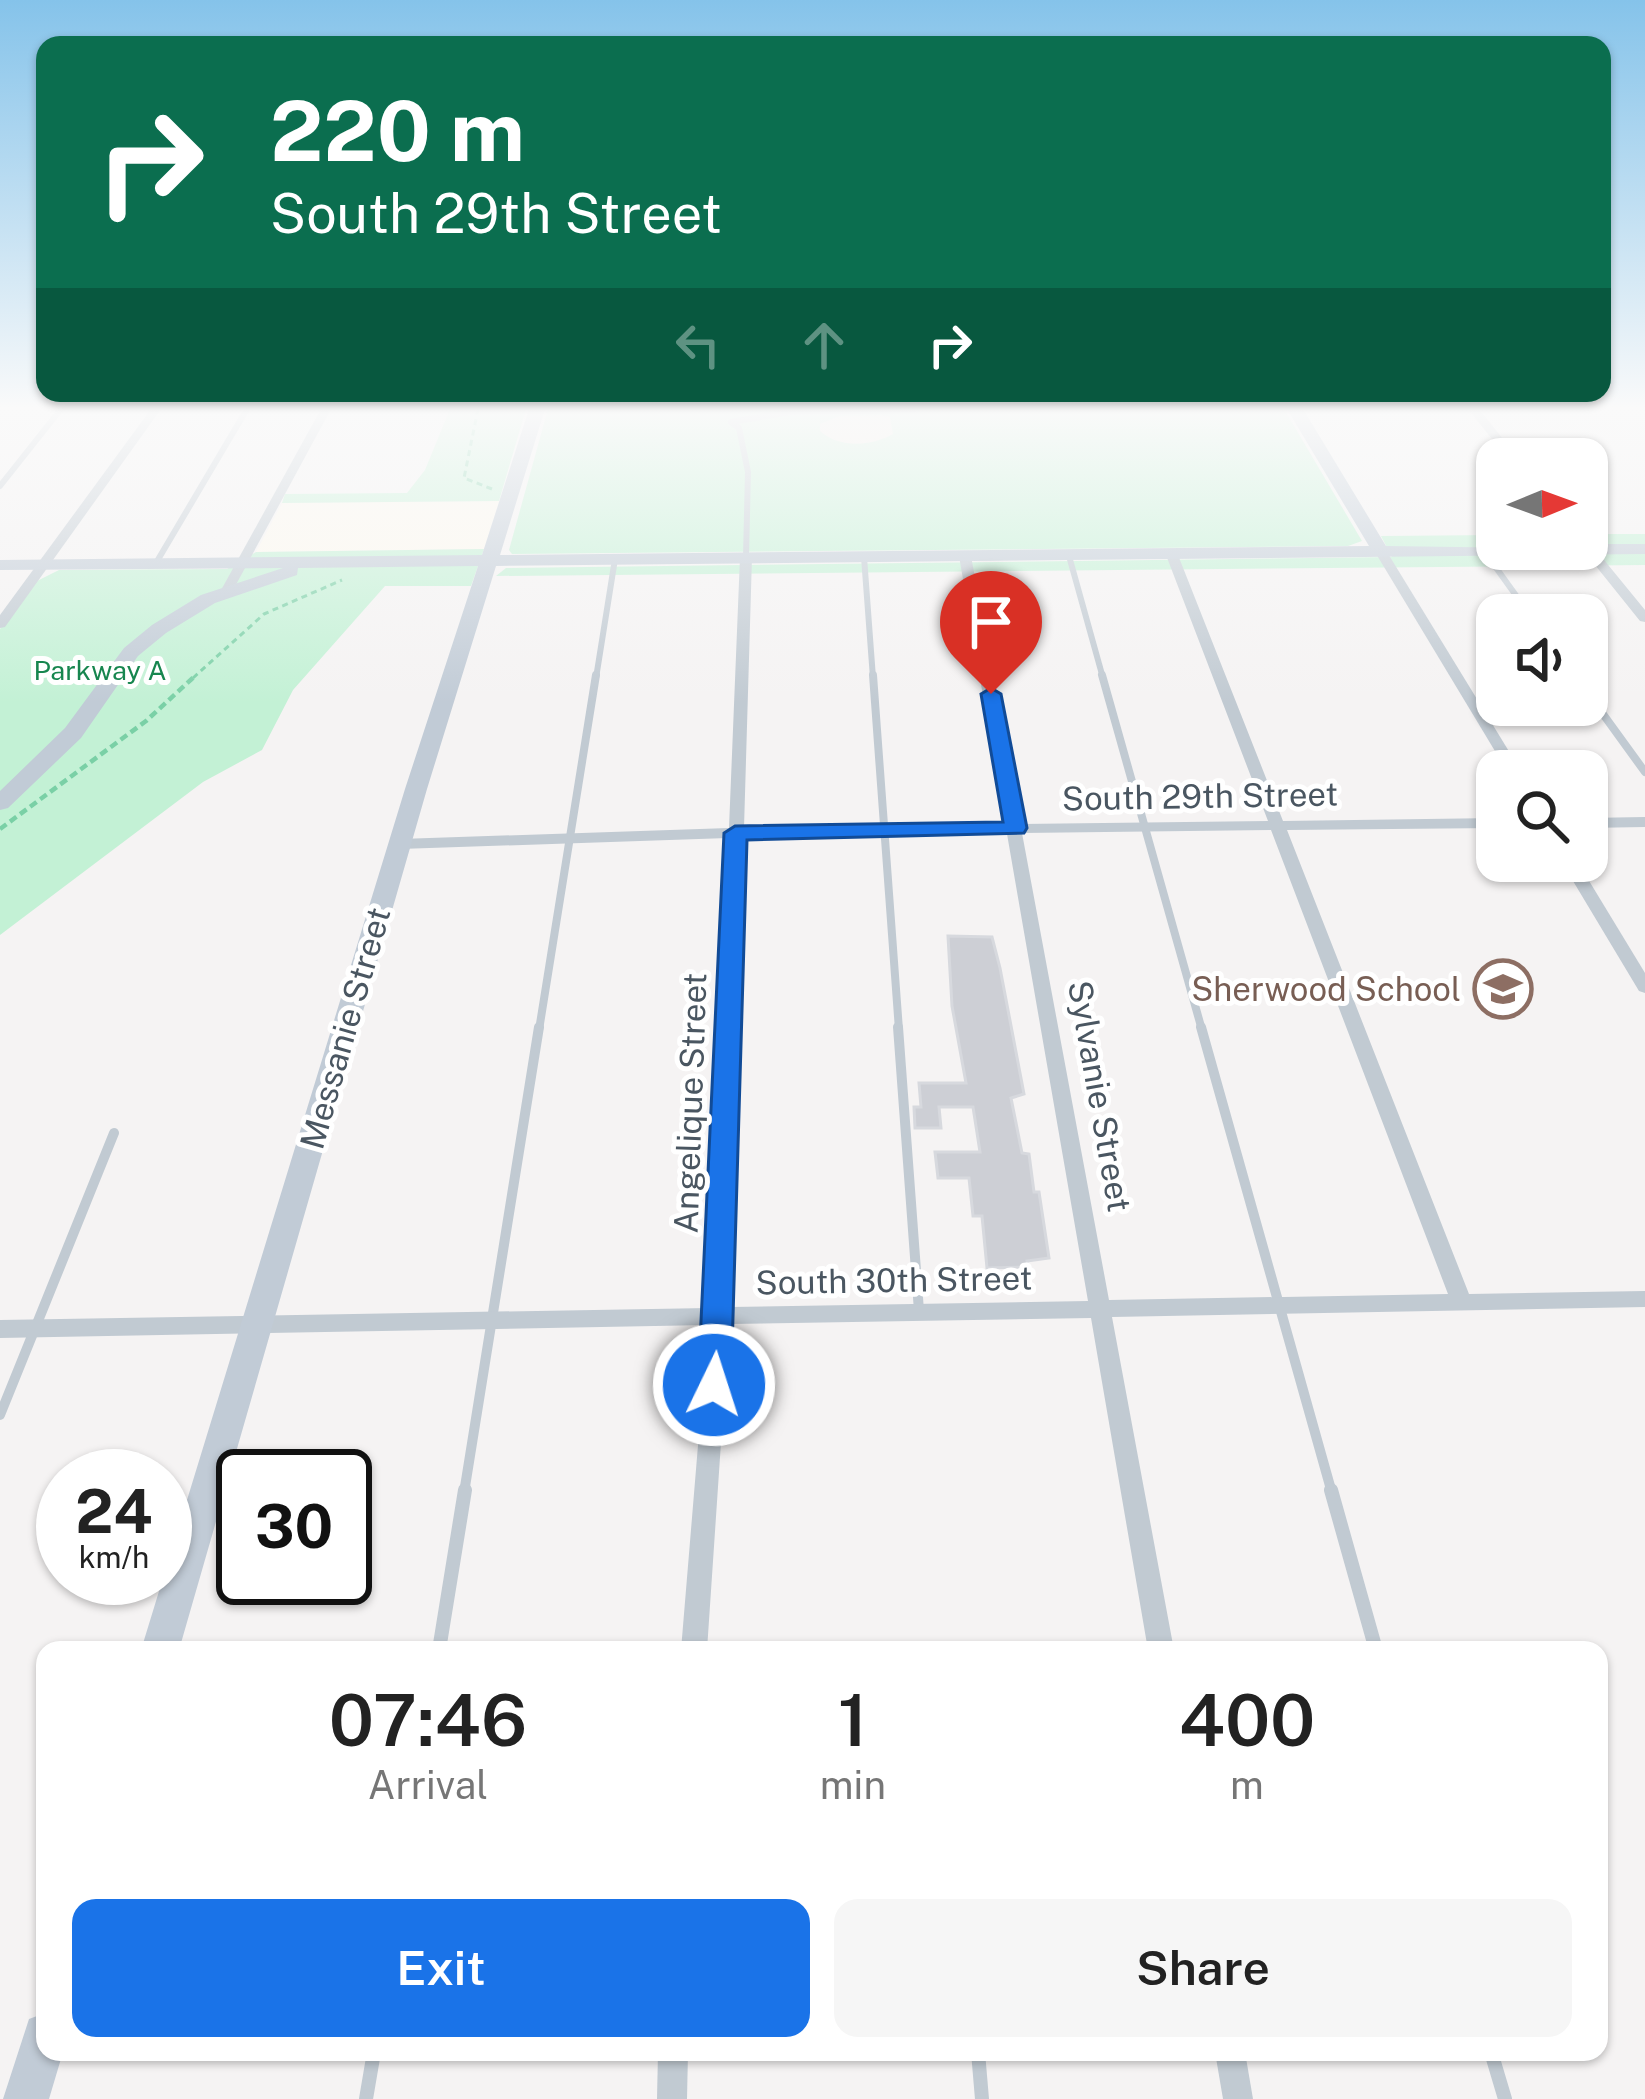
<!DOCTYPE html>
<style>
body{margin:0;font-family:"Public Sans",sans-serif;background:#f6f6f6;color:#222;height:100vh;display:flex;flex-direction:column;font-size:45px;white-space:nowrap}
*{box-sizing:border-box;margin:0}
p{font-size:39px;color:#767676}
.icon{flex:none;width:66px;height:66px;fill:none;stroke:currentColor;stroke-width:2;stroke-linecap:round;stroke-linejoin:round}
.map{position:relative;flex:1;overflow:hidden}
.drawer{position:absolute;left:36px;top:1641px;width:1572px;height:420px;display:flex;flex-direction:column;background:#fff;border-radius:24px;box-shadow:0 3px 9px #0004}
.drawer>*{flex:none}
.top-card{position:absolute;left:36px;top:36px;width:1575px;height:366px;border-radius:24px;box-shadow:0 3px 9px #0004;background:#0b6e4f;color:#fff;overflow:hidden}
.needle{width:78px;rotate:89deg}
.tools{position:absolute;left:1476px;top:438px;display:grid;gap:24px}
.tools a{display:grid;place-items:center;width:132px;height:132px;border-radius:24px;background:#fff;box-shadow:0 3px 9px #0004;font-size:60px}
.speed{position:absolute;left:36px;top:1449px;display:flex;gap:24px;font-size:60px;font-weight:700;text-align:center}
.speed>*{display:grid;place-content:center;width:156px;height:156px;border-radius:50%;background:#fff;box-shadow:0 3px 9px #0004;line-height:1}
.speed small{font-size:30px;font-weight:400}
.speed .limit{border:6px solid #111;border-radius:18px;background:#fff;color:#111}
.pin{position:absolute;display:grid;place-items:center;width:102px;height:102px;color:#fff;margin:-123px -51px;border-radius:50% 50% 50% 0;rotate:-45deg;box-shadow:0 0 12px #0007}
.pin .icon{rotate:45deg}
.me{position:absolute;width:132px;margin:-66px;rotate:4deg;stroke-linejoin:round;filter:drop-shadow(0 0 9px #0008)}
.turn{display:flex;align-items:center;gap:42px;height:252px;padding:0 36px;font-size:54px}
.turn .icon{width:156px;height:156px;stroke-width:2.5}
.turn b{display:block;font-size:84px;line-height:102px}
.lanes{display:flex;align-items:center;height:114px;padding:0 36px;background:#0003;justify-content:center;gap:60px;direction:ltr}
.lanes .off{opacity:.35}
.eta{display:flex;justify-content:space-evenly;align-items:center;height:204px;text-align:center}
.eta b{font-size:72px;font-weight:600;line-height:84px}
.button{display:flex;gap:24px;margin-top:auto;padding:24px 36px}
.button a{flex:1;height:138px;border-radius:24px;background:#1a73e8;color:#fff;font-size:48px;font-weight:600;line-height:138px;text-align:center}
.button a+a{background:#f6f6f6;color:#222}
.map>svg:first-child{display:block}
</style>
<div class="map">
<svg width="1645" height="2099" viewBox="0 0 1645 2099">
<rect width="100%" height="100%" fill="#f5f3f3"/>
<polygon fill="#fdf9ef" points="499,501 484,549 256,552 282,503"/>
<g fill="#c3f1d5">
<polygon points="450,409 526,409 499,501 282,503 285,494 407,493 425,470"/>
<polygon points="548,409 1284,409 1362,541 1348,546 512,554 509,550"/>
<polygon points="1587,534 1645,534 1645,565 496,576 506,568 1392,557 1381,536 1497,535 1497,549 1587,549"/>
<polygon points="484,549 471,586 385,586 293,690 262,750 203,782 0,935 0,629 35,582 59,570 227,569 256,552"/>
</g>
<path fill="#f5f0e5" d="M883,415L890,417L893,434C870,447 839,448 820,431V424L839,416Z"/>
<polygon fill="#cdcfd5" stroke="#d7d9de" stroke-width="3" points="948,936 992,937 1000,968 1024,1094 1011,1098 1022,1153 1029,1154 1034,1192 1039,1192 1049,1258 1027,1261 1028,1267 987,1268 982,1216 973,1216 969,1178 938,1178 935,1152 980,1152 973,1107 939,1107 941,1128 915,1128 914,1107 921,1107 919,1083 966,1083 952,1006"/>
<g fill="none" stroke-linecap="round" stroke-linejoin="round">
<g stroke="#7ad0a6" stroke-width="3" stroke-dasharray="6 4.5" stroke-linecap="butt">
<polyline points="478,409 464,478 492,489"/>
<polyline points="193,678 264,614 342,580"/>
</g>
<polyline stroke="#7ad0a6" stroke-width="4.5" stroke-dasharray="8 4.5" stroke-linecap="butt" points="0,829 146,721 196,675"/>
<g stroke="#c1cad2" stroke-width="6">
<polyline points="0,486 61,409"/>
<polyline points="1484,551 1530,615"/>
<polyline points="1069,556 1103,678"/>
<polyline points="746,557 748,472 739,428 731,422 790,412 913,410"/>
<polyline points="864,557 873,678"/>
<polyline points="156,563 247,409"/>
<polyline points="596,678 615,559"/>
</g>
<g stroke="#c1cad2" stroke-width="8">
<polyline points="873,675 899,1030"/>
<polyline points="1102,675 1202,1030"/>
<polyline points="1587,692 1645,772"/>
<polyline points="539,1030 596,675"/>
</g>
<g stroke="#c1cad2" stroke-width="10">
<polyline points="898,1027 919,1311"/>
<polyline points="1201,1027 1332,1493"/>
<polyline points="0,1415 114,1133"/>
<polyline points="464,1493 539,1027"/>
</g>
<g stroke="#c1cad2" stroke-width="14">
<polyline points="1331,1490 1376,1650"/>
<polyline points="439,1650 465,1490"/>
<polyline points="978,2052 982,2099"/>
<polyline points="1491,2052 1505,2099"/>
<polyline points="366,2099 374,2052"/>
</g>
<g fill="#c1cad2" fill-rule="evenodd">
<polygon points="151,409 161,409 5,627 0,628 0,615"/>
<polygon points="321,409 331,409 232,592 222,595 220,592"/>
<polygon points="1468,409 1479,409 1519,459 1508,459"/>
<polygon points="1587,543 1591,544 1645,610 1645,622 1640,621 1583,550 1587,549"/>
<polygon points="1381,548 1387,552 1521,771 1507,771 1375,552"/>
<path d="M965,552L971,556L1021,824L1268,821L1166,555L1172,551L1178,555L1283,821L1497,818V828L1287,830L1469,1294L1645,1291V1307L1112,1317L1174,1650H1148L1091,1318L729,1324L707,1650H681L708,1325L0,1338V1320L709,1308L728,838L400,849L392,844L400,839L729,828L740,557L746,553L752,557L744,828L1005,824L959,556ZM1271,830L1448,1294L1109,1300L1022,833ZM1007,834L1088,1301L730,1307L744,837Z"/>
<polygon points="1645,817 1645,827 1587,828 1587,818"/>
<polygon points="1561,861 1577,861 1645,973 1645,993 1639,991"/>
<polygon points="658,2052 688,2052 687,2099 657,2099"/>
<polygon points="1215,2052 1245,2052 1253,2099 1223,2099"/>
</g>
<g fill="#c1cbd6" fill-rule="evenodd">
<polygon points="529,409 545,409 500,555 1369,546 1287,409 1303,409 1386,546 1587,549 1587,544 1645,544 1645,554 496,566 427,789 179,1650 141,1650 405,789 478,566 298,568 297,575 215,603 166,633 138,656 81,738 8,808 0,810 0,791 65,728 124,648 152,625 201,595 283,568 0,570 0,560 482,555"/>
<polygon points="45,2013 45,2052 63,2052 49,2099 3,2099 29,2019"/>
</g>
</g>
<linearGradient id="sky" x2="0" y2="1"><stop stop-color="#85c3ea"/><stop offset="0.58" stop-color="#fafafa"/><stop offset="1" stop-color="#fafafa" stop-opacity="0"/></linearGradient>
<rect width="1645" height="703" fill="url(#sky)"/>
<polygon fill="#1a73e8" stroke="#114b97" stroke-width="3" points="991,688 1001,694 1027,828 1024,833 747,840 731,1385 726,1395 714,1399 702,1395 698,1385 724,833 735,826 1003,822 981,694"/>
<defs>
<g id="school-ring" transform="scale(3)"><circle r="9.5" fill="#fff" stroke="#8d6e63" stroke-width="1.5"/><path d="M0-5L7-2L0 1L-7-2ZM-4 1L0 2.5L4 1V4Q0 6-4 4Z" fill="#8d6e63"/></g>
</defs>
<g fill-rule="evenodd">
<use href="#school-ring" x="1503" y="989"/>
</g>
<g text-anchor="middle" stroke-width="10" stroke-linejoin="round" paint-order="stroke">
<g font-size="27" fill="#17864f" stroke="#fff">
<text x="100" y="680">Parkway A</text>
</g>
<g font-size="33" fill="#4a5661" stroke="#fff">
<text transform="translate(1200 796) rotate(-1)" y="12">South 29th Street</text>
<text transform="translate(345 1028) rotate(-74)" y="12">Messanie Street</text>
<text transform="translate(1100 1096) rotate(80)" y="12">Sylvanie Street</text>
<text transform="translate(690 1103) rotate(-88)" y="12">Angelique Street</text>
<text transform="translate(894 1280) rotate(-1)" y="12">South 30th Street</text>
</g>
<g font-size="33" fill="#785e54" stroke="#fff" text-anchor="end">
<text x="1461" y="1001">Sherwood School</text>
</g>
</g>
</svg>
<div class="tools">
<a><svg class="needle" viewBox="-14 -14 28 28"><path d="M0-13l5 13h-10z" fill="#e53935"/><path d="M0 13l5-13h-10z" fill="#767676"/></svg></a>
<a><svg class="icon" aria-label="sound" viewBox="0 0 24 24"><path d="M4 9h4l5-4v14l-5-4H4zM17 9q2 3 0 6"/></svg></a>
<a><svg class="icon" aria-label="search" viewBox="0 0 24 24"><circle cx="10" cy="10" r="6"/><path d="M15 15l6 6"/></svg></a>
</div>
<div class="speed"><div>24<small>km/h</small></div><div class="limit">30</div></div>
<div class="pin" style="left:991px;top:694px;background:#d93025"><svg class="icon" aria-label="arrive" viewBox="0 0 24 24"><path d="M6 21V4h12l-3 4 3 4H6"/></svg></div>
<svg class="me" style="left:714px;top:1385px" viewBox="-20 -20 40 40"><circle r="17" fill="#1a73e8" stroke="#fff" stroke-width="3"/><path d="M0-11L8 9 0 5-8 9z" fill="#fff"/></svg>
<div class="top-card">
<div class="turn"><svg class="icon" aria-label="right" viewBox="0 0 24 24"><path d="M7 20v-9h11M14 6l5 5-5 5"/></svg><div><b>220 m</b>South 29th Street</div></div>
<div class="lanes"><svg class="icon off" aria-label="left" viewBox="0 0 24 24"><path d="M17 20v-9H6M10 6l-5 5 5 5"/></svg><svg class="icon off" aria-label="ahead" viewBox="0 0 24 24"><path d="M12 20V5M6 11l6-6 6 6"/></svg><svg class="icon" aria-label="right" viewBox="0 0 24 24"><path d="M7 20v-9h11M14 6l5 5-5 5"/></svg></div>
</div>
<section class="drawer">
<div class="eta">
<div><b>07:46</b><p>Arrival</p></div>
<div><b>1</b><p>min</p></div>
<div><b>400</b><p>m</p></div>
</div>
<div class="button"><a>Exit</a><a>Share</a></div>
</section>
</div>
